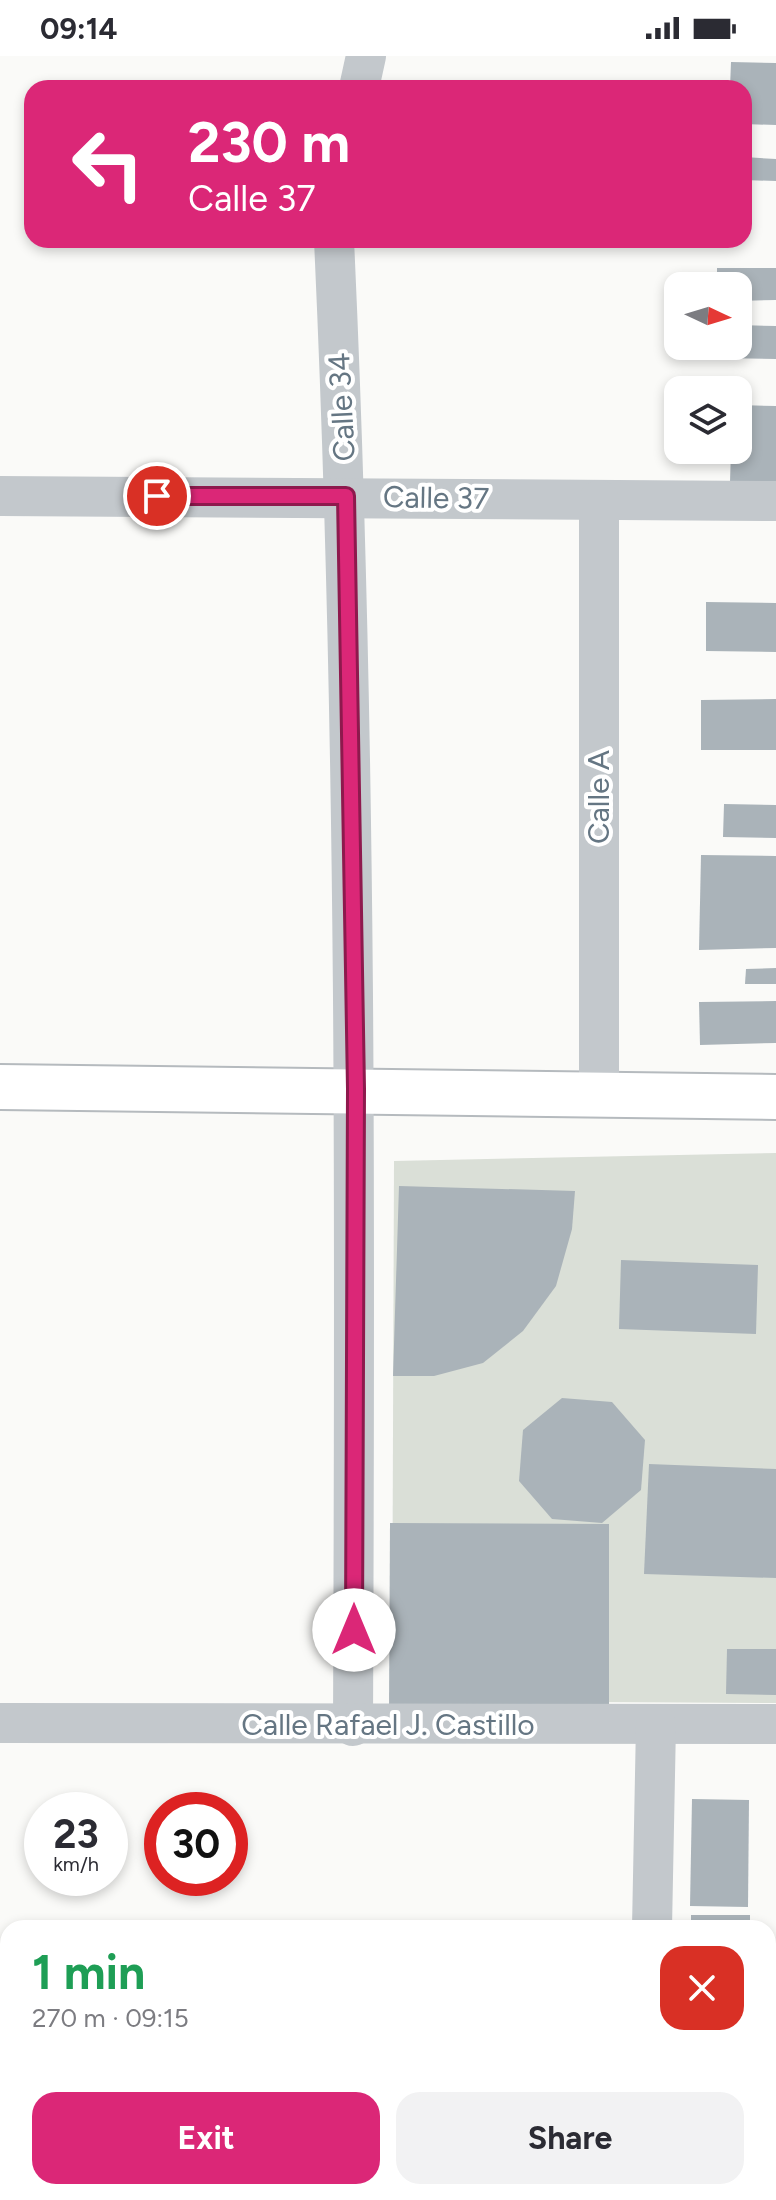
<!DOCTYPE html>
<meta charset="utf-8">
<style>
body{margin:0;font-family:Figtree,sans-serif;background:#f2f2f3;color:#2b2b33;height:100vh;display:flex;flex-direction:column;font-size:30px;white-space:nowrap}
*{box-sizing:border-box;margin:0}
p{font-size:26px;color:#7c7c81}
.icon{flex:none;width:44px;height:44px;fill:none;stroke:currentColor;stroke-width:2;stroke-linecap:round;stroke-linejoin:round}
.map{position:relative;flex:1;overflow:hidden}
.side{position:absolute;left:0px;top:1864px;width:776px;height:280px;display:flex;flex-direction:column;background:#fff;border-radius:24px 24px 0 0;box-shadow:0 4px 12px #0003}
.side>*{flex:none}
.hud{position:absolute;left:24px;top:24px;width:728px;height:168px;border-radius:24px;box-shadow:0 4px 12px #0003;background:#db2777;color:#fff;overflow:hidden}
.needle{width:52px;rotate:94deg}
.buttons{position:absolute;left:664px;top:216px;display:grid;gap:16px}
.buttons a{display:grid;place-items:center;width:88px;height:88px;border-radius:16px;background:#fff;box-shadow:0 4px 12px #0003;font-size:40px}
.speed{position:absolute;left:24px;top:1736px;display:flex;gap:16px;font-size:40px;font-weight:700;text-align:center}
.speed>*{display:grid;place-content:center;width:104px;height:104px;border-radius:50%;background:#fff;box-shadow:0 4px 12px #0003;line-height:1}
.speed small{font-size:20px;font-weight:400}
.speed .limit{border:12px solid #d22;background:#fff;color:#111}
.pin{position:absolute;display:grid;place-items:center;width:68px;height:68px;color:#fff;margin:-34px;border:4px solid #fff;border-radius:50%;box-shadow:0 2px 8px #0007}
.me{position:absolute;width:88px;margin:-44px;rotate:0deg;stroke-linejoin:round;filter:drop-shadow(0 0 6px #0008)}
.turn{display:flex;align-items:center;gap:28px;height:168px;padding:0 32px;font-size:36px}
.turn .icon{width:104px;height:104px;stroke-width:2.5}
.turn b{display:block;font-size:56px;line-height:68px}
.round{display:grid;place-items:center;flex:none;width:84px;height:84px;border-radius:24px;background:#f2f2f3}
.head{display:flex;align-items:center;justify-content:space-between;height:136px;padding:0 32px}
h1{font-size:48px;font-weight:700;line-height:60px;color:#1e9e55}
.primary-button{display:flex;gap:16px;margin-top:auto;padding:16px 32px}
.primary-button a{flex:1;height:92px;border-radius:24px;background:#db2777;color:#fff;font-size:32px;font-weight:700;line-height:92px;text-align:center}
.primary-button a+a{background:#f2f2f3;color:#2b2b33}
.status{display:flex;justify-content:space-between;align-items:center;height:56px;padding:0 40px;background:#fff;direction:ltr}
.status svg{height:22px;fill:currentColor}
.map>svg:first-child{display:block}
</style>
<div class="status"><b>09:14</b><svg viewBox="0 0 49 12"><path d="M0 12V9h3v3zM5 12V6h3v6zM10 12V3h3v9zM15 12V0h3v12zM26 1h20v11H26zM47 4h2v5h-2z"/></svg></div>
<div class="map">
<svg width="776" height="2144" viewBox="0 0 776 2144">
<rect width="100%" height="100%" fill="#fafaf8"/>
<polygon fill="#dadfd7" points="776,1097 776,1647 392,1645 394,1105"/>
<g fill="#aab3b9">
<polygon points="731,6 776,7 776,69 744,68 744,32 730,32"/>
<polygon points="744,101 776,103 776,125 744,124"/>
<polygon points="717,212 776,212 776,244 738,245 738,230 717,230"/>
<polygon points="738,269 776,270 776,303 718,302 718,290 738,290"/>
<polygon points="738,349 776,350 776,427 730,426 731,394 738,394"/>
<polygon points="706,546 776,547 776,596 706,595"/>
<polygon points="776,643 776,694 701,694 701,644"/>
<polygon points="724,748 776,749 776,782 723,781"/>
<polygon points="701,799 776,800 776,892 699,894"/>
<polygon points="776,912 776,928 745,928 746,913"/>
<polygon points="776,945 776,987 700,989 699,946"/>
<polygon points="399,1130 575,1135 572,1173 556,1230 523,1275 483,1307 434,1320 393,1320"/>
<polygon points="621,1204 758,1209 756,1278 619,1273"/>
<polygon points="562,1342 612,1346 645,1384 641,1434 602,1467 552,1463 519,1425 523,1374"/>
<polygon points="649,1408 776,1413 776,1522 644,1518"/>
<polygon points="390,1467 609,1468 609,1655 389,1655"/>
<polygon points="727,1593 776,1593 776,1639 726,1638"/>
<polygon points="692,1743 749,1744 748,1851 690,1850"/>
<rect x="691" y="1859" width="59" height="13"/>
</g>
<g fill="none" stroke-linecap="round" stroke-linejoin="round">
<g stroke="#b5babe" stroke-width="48">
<polyline id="major" points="0,1031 776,1041"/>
</g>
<g stroke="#c3c8cc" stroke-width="40">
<polyline points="359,32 366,0"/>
<path d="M334,184C357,679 355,1174 353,1670"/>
<polyline points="0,440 776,445"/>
<polyline points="599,444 599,1038"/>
<polyline points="0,1667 776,1668"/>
<polyline points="652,1872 656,1668"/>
<polyline points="0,1974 8,1974"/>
<polyline points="429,2144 429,2136"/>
</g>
<use href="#major" stroke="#fff" stroke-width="44"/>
</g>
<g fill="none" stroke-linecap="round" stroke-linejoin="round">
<g stroke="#8e194d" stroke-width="20">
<polyline id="route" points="157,440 346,440 356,1033 354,1574"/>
</g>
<use href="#route" stroke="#db2777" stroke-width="14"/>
</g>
<g text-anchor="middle" stroke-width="8" stroke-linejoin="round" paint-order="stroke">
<g font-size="30" fill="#657683" stroke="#fff">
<text transform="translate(342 351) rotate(-93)" y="10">Calle 34</text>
<text transform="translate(436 442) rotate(1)" y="10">Calle 37</text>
<text transform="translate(599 741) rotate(-90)" y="10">Calle A</text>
<text x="388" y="1679">Calle Rafael J. Castillo</text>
</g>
</g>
</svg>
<div class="buttons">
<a><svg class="needle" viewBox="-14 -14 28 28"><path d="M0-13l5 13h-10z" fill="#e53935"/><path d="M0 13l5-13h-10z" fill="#7c7c81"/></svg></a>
<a><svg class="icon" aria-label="layers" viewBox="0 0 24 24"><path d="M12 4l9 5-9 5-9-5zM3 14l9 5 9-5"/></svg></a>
</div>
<div class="speed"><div>23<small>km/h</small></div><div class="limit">30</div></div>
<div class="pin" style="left:157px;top:440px;background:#d93025"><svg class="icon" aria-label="arrive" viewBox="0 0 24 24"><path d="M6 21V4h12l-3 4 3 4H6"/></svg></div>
<svg class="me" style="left:354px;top:1574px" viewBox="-20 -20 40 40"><circle r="19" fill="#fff"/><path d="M0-13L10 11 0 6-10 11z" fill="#db2777"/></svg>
<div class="hud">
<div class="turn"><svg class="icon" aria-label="left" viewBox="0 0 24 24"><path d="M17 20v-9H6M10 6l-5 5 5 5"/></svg><div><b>230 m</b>Calle 37</div></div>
</div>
<section class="side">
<div class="head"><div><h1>1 min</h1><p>270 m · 09:15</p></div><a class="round" style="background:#d93025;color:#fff"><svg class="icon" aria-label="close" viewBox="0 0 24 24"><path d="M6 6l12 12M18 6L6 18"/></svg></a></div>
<div class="primary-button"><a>Exit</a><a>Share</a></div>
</section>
</div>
